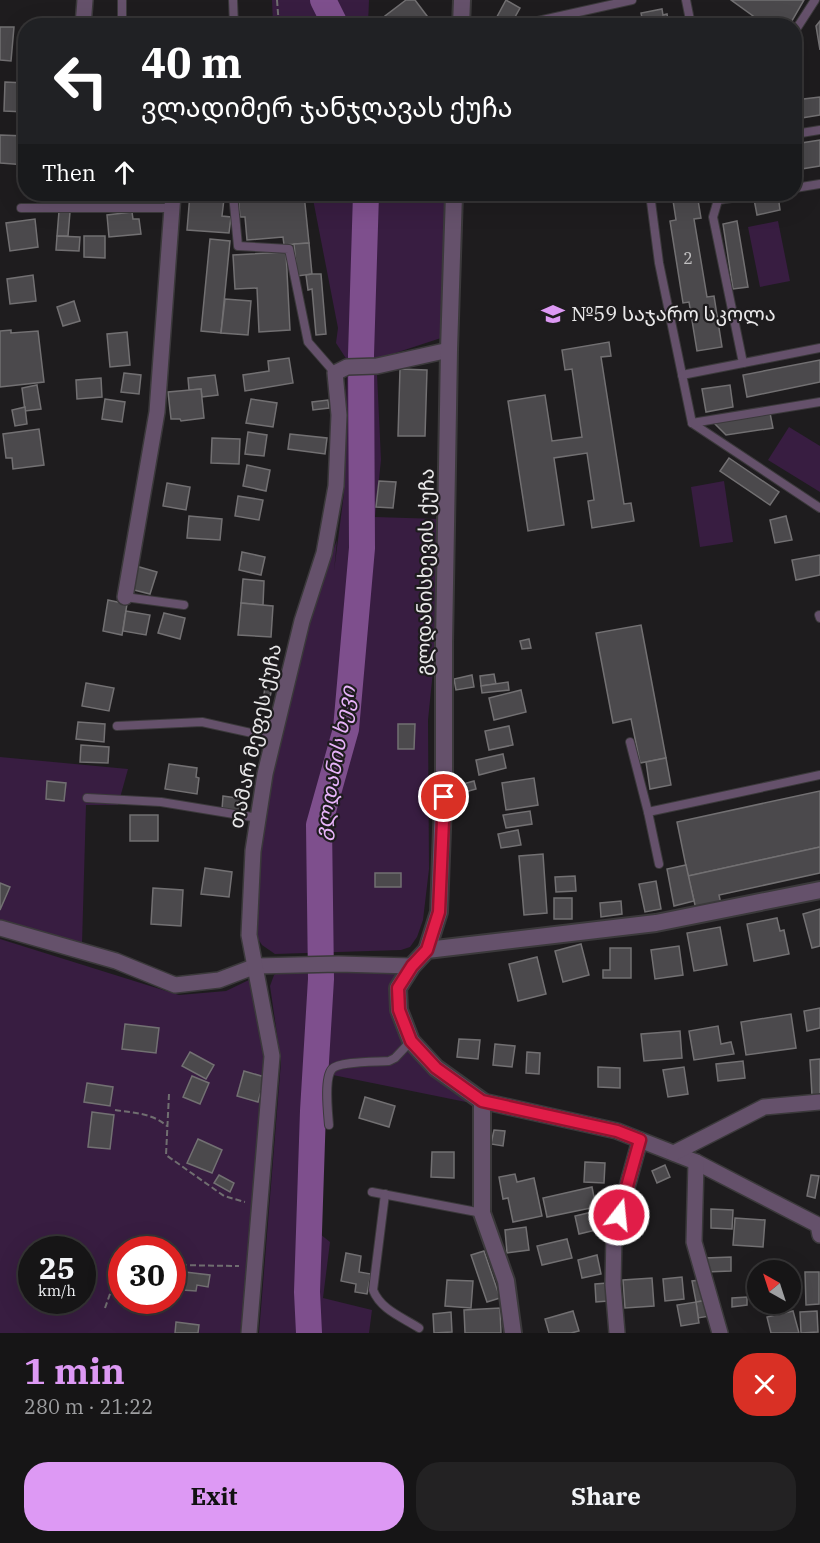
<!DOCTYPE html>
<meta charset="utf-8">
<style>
body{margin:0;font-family:"IBM Plex Serif","Noto Sans Georgian",serif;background:#232223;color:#f1f3f6;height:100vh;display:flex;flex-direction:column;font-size:22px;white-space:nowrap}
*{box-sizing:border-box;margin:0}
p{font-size:20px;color:#9e9fa1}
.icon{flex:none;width:33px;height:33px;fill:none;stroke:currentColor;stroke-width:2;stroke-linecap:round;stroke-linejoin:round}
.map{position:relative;height:1333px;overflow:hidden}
.drawer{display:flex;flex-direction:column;background:#161516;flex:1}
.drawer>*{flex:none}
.guide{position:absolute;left:18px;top:18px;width:784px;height:183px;border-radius:24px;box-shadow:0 6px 24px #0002,0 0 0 2px #353435;background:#202124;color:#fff;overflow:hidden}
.needle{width:39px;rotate:321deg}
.controls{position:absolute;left:747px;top:1260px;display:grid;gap:12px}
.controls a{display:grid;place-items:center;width:54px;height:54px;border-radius:50%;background:#161516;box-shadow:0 6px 24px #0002,0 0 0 2px #353435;font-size:30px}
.speed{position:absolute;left:18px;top:1236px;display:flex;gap:12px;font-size:30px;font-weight:700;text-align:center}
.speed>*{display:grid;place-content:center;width:78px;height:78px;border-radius:50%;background:#161516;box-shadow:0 6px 24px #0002,0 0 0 2px #353435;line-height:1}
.speed small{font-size:15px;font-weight:400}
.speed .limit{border:9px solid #d22;background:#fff;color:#111}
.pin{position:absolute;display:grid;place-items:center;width:51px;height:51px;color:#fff;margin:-26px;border:3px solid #fff;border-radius:50%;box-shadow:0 2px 6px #0007}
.me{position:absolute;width:66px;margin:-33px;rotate:16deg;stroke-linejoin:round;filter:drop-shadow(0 0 4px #0008)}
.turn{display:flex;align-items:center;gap:21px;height:126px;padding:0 24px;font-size:27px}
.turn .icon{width:78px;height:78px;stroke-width:2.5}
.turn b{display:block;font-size:42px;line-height:51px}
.then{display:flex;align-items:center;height:57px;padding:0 24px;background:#0003;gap:12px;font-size:22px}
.round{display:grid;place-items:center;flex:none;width:63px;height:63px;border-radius:24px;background:#232223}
.headline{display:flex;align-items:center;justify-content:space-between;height:102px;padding:0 24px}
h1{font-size:36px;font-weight:700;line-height:45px;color:#dd99f4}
.action{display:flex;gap:12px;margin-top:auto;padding:12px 24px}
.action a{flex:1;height:69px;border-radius:24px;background:#dd99f4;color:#111;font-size:24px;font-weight:700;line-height:69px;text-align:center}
.action a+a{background:#232223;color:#f1f3f6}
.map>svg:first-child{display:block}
</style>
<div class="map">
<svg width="820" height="1333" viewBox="0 0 820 1333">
<rect width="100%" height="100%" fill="#1e1c1e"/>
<g fill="#381d41" fill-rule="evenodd">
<polygon points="272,0 369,0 368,25 273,25"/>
<polygon points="312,194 445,194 441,338 377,359 347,360 336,343 338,328"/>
<polygon points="778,221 790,281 760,287 748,227"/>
<polygon points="347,374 377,374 381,460 375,517 439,519 436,641 428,720 429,869 423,920 417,937 410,947 401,950 275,954 262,945 255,934 259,845 272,761 307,620 337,540 334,571 344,493"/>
<polygon points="789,427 820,446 820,492 768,460"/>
<polygon points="724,481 733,542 700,547 691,487"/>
<polygon points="0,757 128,769 118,805 86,805 82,944 0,922"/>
<path d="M0,939L179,995L226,991L251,979L269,1075L240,1333H0ZM32,1250H82V1300H32ZM122,1250H172V1300H122Z"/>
<path d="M282,971H399C392,985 387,1000 392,1016C400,1037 449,1080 468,1098L466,1102L323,1073L315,1230L330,1242L323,1298L372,1310L369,1333H259L281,1062L270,986L274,975Z"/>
</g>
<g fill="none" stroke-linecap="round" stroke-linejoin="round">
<g stroke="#7e4f8d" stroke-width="26">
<polyline points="323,0 336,26"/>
<polyline points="309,1333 307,1292 313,1111 321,979 319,825 346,729 362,548 361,355 366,194"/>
</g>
</g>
<g fill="#4b494c" stroke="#727072" stroke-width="1.5">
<polygon points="406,0 415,0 427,16 415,26 386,26 384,24 388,21 385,16"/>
<polygon points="506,0 520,8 510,26 492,26"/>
<polygon points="731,0 804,0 789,26 767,26"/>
<polygon points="662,9 663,15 667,14 669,26 636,26 635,20 642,18 641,13"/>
<polygon points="820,21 820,50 816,26"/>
<polygon points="0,27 14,27 11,61 0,60"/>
<polygon points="5,82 26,83 26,112 4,111"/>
<polygon points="820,97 820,115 795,119 795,100"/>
<polygon points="0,135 26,136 26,165 0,163"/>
<polygon points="820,140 820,166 795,170 795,144"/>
<polygon points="190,194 217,194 217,198 224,199 222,216 231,217 229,233 187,230"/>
<polygon points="238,194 304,194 309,243 284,245 283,237 247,240 245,217 240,217"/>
<polygon points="672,194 697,194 701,218 694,219 707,297 714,296 722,347 697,351 689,302 683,303 670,221 676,220"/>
<polygon points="778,195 780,210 757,215 754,199"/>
<polygon points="59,211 70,212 68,236 57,236"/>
<polygon points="132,212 133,219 139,219 141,234 109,237 107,215"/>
<polygon points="35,219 38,247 10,251 6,223"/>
<polygon points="737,221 748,287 733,289 723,224"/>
<polygon points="57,236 80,237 79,251 56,250"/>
<polygon points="84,236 105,236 105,258 84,257"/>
<polygon points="210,239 230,241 221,333 201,331"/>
<polygon points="309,243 312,274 297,276 294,244"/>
<polygon points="286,252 290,330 259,332 257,288 235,289 233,255"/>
<polygon points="312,274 321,274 326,334 316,335 312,289 308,290 306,275"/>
<polygon points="33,275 36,301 10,304 7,279"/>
<polygon points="225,299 251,301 248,335 221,333"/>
<polygon points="74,301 80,321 63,326 57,307"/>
<polygon points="11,330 11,333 38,331 44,382 0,387 0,331"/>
<polygon points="127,332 130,365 110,367 107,334"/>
<polygon points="609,342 611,356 601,357 624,504 631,503 634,521 592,528 588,501 594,500 587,453 554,458 564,525 528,531 508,401 545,395 552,441 582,437 572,369 565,370 562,350"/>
<polygon points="289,358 293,383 245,391 243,375 269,371 268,361"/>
<polygon points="820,360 820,382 747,397 743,375"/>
<polygon points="400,369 427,370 425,436 398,436"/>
<polygon points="124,373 141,375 139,394 121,392"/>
<polygon points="215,375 218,395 202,397 201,389 189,390 188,378"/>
<polygon points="101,378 102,397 77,399 76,380"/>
<polygon points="37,385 41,409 25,411 22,388"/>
<polygon points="730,385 733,407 706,412 702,389"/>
<polygon points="201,389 204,418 181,421 180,419 171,419 168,392"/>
<polygon points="105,399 125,402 122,422 102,419"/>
<polygon points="251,399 277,403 273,427 246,423"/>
<polygon points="328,400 329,408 313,410 312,402"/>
<polygon points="25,407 27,424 15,426 12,410"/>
<polygon points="770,413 773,428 726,435 714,423"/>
<polygon points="39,429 44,465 13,469 12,458 6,458 3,434"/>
<polygon points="248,432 267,435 264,456 245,454"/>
<polygon points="290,434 327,438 325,454 288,449"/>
<polygon points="212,438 240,439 239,464 211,463"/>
<polygon points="729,458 779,492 770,505 720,471"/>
<polygon points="247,465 270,470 266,491 243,486"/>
<polygon points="379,481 396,482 393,508 376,507"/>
<polygon points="167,483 190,487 186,510 163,506"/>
<polygon points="238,496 263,500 259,520 235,516"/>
<polygon points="189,516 222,519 220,540 187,538"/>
<polygon points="786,516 792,540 775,543 770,520"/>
<polygon points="242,552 265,557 261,575 239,570"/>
<polygon points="820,555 820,575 796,580 792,560"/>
<polygon points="136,566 157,572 150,594 130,589"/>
<polygon points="243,579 264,581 263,605 241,603"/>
<polygon points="108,600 127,604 122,635 103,631"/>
<polygon points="241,603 273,606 271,637 238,635"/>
<polygon points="126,611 150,615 146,635 123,631"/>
<polygon points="164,613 185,618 180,639 158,633"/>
<polygon points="641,625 666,758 640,763 631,719 613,723 596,633"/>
<polygon points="529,639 531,648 522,649 520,641"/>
<polygon points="494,674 496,684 481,686 480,676"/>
<polygon points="472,675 474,687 456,690 454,679"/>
<polygon points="508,682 509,690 482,693 481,686"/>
<polygon points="86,683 114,688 109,711 82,706"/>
<polygon points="265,687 272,688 269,702 263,701"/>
<polygon points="521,690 526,712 494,720 489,698"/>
<polygon points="78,722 105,724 104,742 76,739"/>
<polygon points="398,724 415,724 414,749 398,749"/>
<polygon points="509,726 513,745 489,750 485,731"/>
<polygon points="81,745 109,747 108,763 80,762"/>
<polygon points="503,754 506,768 479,775 476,760"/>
<polygon points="666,758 671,785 650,789 646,762"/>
<polygon points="169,764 197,768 196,777 199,778 197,794 165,789"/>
<polygon points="534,778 538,805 506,810 502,783"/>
<polygon points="47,781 66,783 64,801 46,799"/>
<polygon points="474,781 476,789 465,792 463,784"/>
<polygon points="820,791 820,847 688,876 677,822"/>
<polygon points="223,796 244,799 243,812 222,809"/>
<polygon points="530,811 532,824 506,828 503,815"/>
<rect x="130" y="815" width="28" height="26"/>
<polygon points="518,830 521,845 501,848 498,834"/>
<polygon points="820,847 820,873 719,895 721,904 696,909 688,876"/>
<polygon points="543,854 547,913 524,915 519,856"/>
<polygon points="686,865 694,901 674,906 667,869"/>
<polygon points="205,868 232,872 229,897 201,894"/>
<rect x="375" y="873" width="26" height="14"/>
<polygon points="575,876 576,891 556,892 555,877"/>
<polygon points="656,881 661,909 645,912 639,884"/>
<polygon points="0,883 10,887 0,910"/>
<polygon points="153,888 183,890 181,926 151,924"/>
<rect x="554" y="898" width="18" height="21"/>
<polygon points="621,901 622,914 601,917 600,903"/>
<polygon points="820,909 820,946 812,948 803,914"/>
<polygon points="777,918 780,931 784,930 789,954 754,961 747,924"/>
<polygon points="720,927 727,965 694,971 687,933"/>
<polygon points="581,944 589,975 563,982 555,951"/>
<polygon points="679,946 683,975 655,979 651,950"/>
<polygon points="610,948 631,948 631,978 603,978 603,970 610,970"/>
<polygon points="537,957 546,994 518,1001 509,964"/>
<polygon points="820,1008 820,1028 807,1031 804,1011"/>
<polygon points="791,1014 796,1048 746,1055 741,1022"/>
<polygon points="125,1024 159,1028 156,1053 122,1049"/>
<polygon points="718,1026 721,1044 731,1042 734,1054 694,1060 689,1031"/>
<polygon points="680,1031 682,1058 644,1061 641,1034"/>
<polygon points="459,1039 480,1040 478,1059 457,1057"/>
<polygon points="495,1044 515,1046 512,1067 493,1065"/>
<polygon points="190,1052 214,1065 206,1079 182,1066"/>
<polygon points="527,1052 540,1053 539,1074 526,1073"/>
<polygon points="820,1059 820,1095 812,1096 810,1060"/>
<polygon points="743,1061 745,1078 718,1081 716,1064"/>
<polygon points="598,1067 620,1068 620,1088 598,1087"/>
<polygon points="684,1067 688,1094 668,1097 663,1070"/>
<polygon points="244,1071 265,1077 258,1102 237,1096"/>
<polygon points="192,1076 209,1083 200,1104 183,1097"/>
<polygon points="87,1083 113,1087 110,1106 84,1102"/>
<polygon points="365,1097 395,1106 389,1127 359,1118"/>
<polygon points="92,1112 114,1115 110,1149 88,1147"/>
<polygon points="494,1130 505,1131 503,1146 491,1144"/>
<polygon points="198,1139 222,1150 212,1173 187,1163"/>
<polygon points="432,1152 454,1152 454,1178 431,1177"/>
<polygon points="585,1162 605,1163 604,1183 584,1182"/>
<polygon points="665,1165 670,1177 657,1183 652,1171"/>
<polygon points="515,1174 517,1182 534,1178 542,1216 513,1222 508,1198 503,1199 499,1177"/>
<polygon points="219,1175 234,1183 230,1192 214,1183"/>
<polygon points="811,1175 819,1176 815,1198 807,1196"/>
<polygon points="592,1187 596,1207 547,1217 543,1198"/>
<polygon points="711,1209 733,1210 732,1229 711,1228"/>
<polygon points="592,1212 596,1230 579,1234 575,1216"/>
<polygon points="735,1218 765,1220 763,1247 733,1245"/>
<polygon points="526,1227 529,1250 507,1253 505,1230"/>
<polygon points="567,1239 572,1258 542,1265 537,1246"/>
<polygon points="484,1251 500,1298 487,1302 471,1255"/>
<polygon points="346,1253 361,1256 359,1272 371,1274 367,1294 355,1292 356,1284 341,1281"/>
<polygon points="597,1255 601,1274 582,1278 578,1260"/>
<polygon points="731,1257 731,1271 706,1272 705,1258"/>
<rect x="766" y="1267" width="20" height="3"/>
<polygon points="185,1272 210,1275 208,1287 197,1285 196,1291 182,1290"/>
<polygon points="805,1272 819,1272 819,1304 806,1305"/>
<polygon points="682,1277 684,1299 665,1301 663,1279"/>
<polygon points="652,1278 654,1306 625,1308 623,1280"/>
<polygon points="447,1280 473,1281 471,1308 445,1306"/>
<polygon points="700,1280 708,1300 696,1302 692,1281"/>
<polygon points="607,1283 608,1301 596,1302 595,1284"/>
<polygon points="747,1297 747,1305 732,1307 732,1298"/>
<polygon points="708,1300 710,1316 698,1318 696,1302"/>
<polygon points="696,1302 699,1323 681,1326 677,1305"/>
<polygon points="500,1308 501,1333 465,1333 464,1310"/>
<polygon points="573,1311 579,1331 571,1333 549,1333 545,1319"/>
<polygon points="793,1311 799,1333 771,1333 767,1317"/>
<polygon points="817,1311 818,1332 801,1333 800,1312"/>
<polygon points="451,1312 452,1332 434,1333 433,1314"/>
<polygon points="176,1322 199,1325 198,1333 175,1333"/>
</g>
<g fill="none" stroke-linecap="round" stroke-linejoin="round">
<g stroke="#3b393b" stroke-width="10">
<g id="service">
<polyline points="233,0 234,26"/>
<polyline points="686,0 690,20 687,26"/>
<polyline points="690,20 702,26"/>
<polyline points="122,26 122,0"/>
<polyline points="532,26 538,21 632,0"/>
<polyline points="795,31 815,0"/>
<polyline points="795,134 820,130"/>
<polyline points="795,188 820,184"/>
<polyline points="233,194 238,246 289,249 308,342 335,373"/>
<polyline points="650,194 659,263 692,423 820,508"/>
<polyline points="21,208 172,208"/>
<polyline points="743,363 713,217 718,200 758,194"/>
<polyline points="682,375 820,348"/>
<polyline points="692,423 820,402"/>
<polyline points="125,597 184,605"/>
<polyline points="819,615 820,618"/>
<polyline points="117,726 202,722 274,738"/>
<polyline points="630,742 648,812"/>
<polyline points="87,798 161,802 258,818"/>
<polyline points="659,864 648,812 820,775"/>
<path d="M329,1125C328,1113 324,1078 332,1069C339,1061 377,1062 389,1061L395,1058L411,1041"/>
<polyline points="372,1192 482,1213"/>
<path d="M385,1194L373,1290C381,1310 402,1317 419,1328"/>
</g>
</g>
<g stroke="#3b393b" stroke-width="18">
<g id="minor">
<polyline points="83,26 85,0"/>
<polyline points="125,597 157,412 173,194"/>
<polyline points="0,928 116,961 175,985 219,980 256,966 338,964 412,966"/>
<polyline points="482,1101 617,1131 696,1162 818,1225 820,1235"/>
<polyline points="674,1153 764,1107 820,1102"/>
<polyline points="696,1162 694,1242 720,1333"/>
<polyline points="249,1333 272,1056 249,935 253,851 265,774 302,621 324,553 336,486 339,415 335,373 347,367 377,366 449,350"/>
<polyline points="617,1333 613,1285 614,1234 640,1140"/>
</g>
</g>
<g stroke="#3b393b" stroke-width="20">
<g id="tertiary">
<polyline points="461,26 462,0"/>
<polyline points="427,950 439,912 444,774 444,643 449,350 454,194"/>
<polyline points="513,1333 506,1281 482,1213 482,1101 436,1068 411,1041 399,1010 398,988 412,966 427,950 656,923 820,890"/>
</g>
</g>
<g stroke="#706e70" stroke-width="2" stroke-dasharray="6 3" stroke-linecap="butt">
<polyline points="277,0 279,26"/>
<polyline points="169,1094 166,1155 224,1196 245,1202"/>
<path d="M115,1110C134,1113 152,1113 167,1126"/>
<polyline points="172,1265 239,1266"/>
<polyline points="105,1308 116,1277 122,1274"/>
</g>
<use href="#service" stroke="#65516b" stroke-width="8"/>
<use href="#minor" stroke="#65516b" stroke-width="15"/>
<use href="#tertiary" stroke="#65516b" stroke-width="16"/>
</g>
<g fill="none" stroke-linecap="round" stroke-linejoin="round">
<g stroke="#92132f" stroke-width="15">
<polyline id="route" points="444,797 439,912 427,950 412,966 398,988 399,1010 411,1041 436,1068 482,1101 617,1131 640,1140 619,1215"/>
</g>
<use href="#route" stroke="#e11d48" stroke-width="10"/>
</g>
<defs>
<g id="school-bare" transform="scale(1.8)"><path d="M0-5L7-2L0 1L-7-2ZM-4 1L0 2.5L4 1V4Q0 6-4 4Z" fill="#dd99f4" stroke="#1e1c1e" stroke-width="2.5" paint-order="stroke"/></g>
</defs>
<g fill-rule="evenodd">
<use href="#school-bare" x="553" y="314"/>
</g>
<g text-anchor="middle" stroke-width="4.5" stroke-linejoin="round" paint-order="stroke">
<g font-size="16" fill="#c2c1c2">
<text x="688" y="264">2</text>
</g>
<g font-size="20" fill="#eae9ea" stroke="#1e1c1e" text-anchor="start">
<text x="571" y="321">№59 საჯარო სკოლა</text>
</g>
<g font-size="20" fill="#eae9ea" stroke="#1e1c1e">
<text transform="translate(425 572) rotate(-89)" y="7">გლდანისხევის ქუჩა</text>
<text transform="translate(255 736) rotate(-78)" y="7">თამარ მეფეს ქუჩა</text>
</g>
<g font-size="21" font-style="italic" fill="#e8b4fa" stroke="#1e1c1e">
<text transform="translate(335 763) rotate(-80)" y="7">გლდანის ხევი</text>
</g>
</g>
</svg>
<div class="controls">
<a><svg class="needle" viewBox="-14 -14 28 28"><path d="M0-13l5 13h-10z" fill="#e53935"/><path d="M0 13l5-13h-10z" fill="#9e9fa1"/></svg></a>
</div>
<div class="speed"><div>25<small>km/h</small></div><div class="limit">30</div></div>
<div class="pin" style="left:444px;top:797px;background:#d93025"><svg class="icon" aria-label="arrive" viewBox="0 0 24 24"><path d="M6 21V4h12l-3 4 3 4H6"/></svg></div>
<svg class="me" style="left:619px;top:1215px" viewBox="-20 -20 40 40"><circle r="17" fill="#e11d48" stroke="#fff" stroke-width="3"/><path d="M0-11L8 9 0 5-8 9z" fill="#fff"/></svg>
<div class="guide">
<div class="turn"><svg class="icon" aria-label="left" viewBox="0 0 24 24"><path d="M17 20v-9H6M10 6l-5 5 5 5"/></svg><div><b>40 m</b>ვლადიმერ ჯანჯღავას ქუჩა</div></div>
<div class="then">Then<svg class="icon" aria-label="ahead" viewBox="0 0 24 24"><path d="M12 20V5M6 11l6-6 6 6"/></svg></div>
</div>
</div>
<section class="drawer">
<div class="headline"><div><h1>1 min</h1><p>280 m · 21:22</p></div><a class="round" style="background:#d93025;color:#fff"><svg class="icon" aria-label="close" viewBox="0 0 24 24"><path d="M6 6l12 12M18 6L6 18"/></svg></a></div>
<div class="action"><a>Exit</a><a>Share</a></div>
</section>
